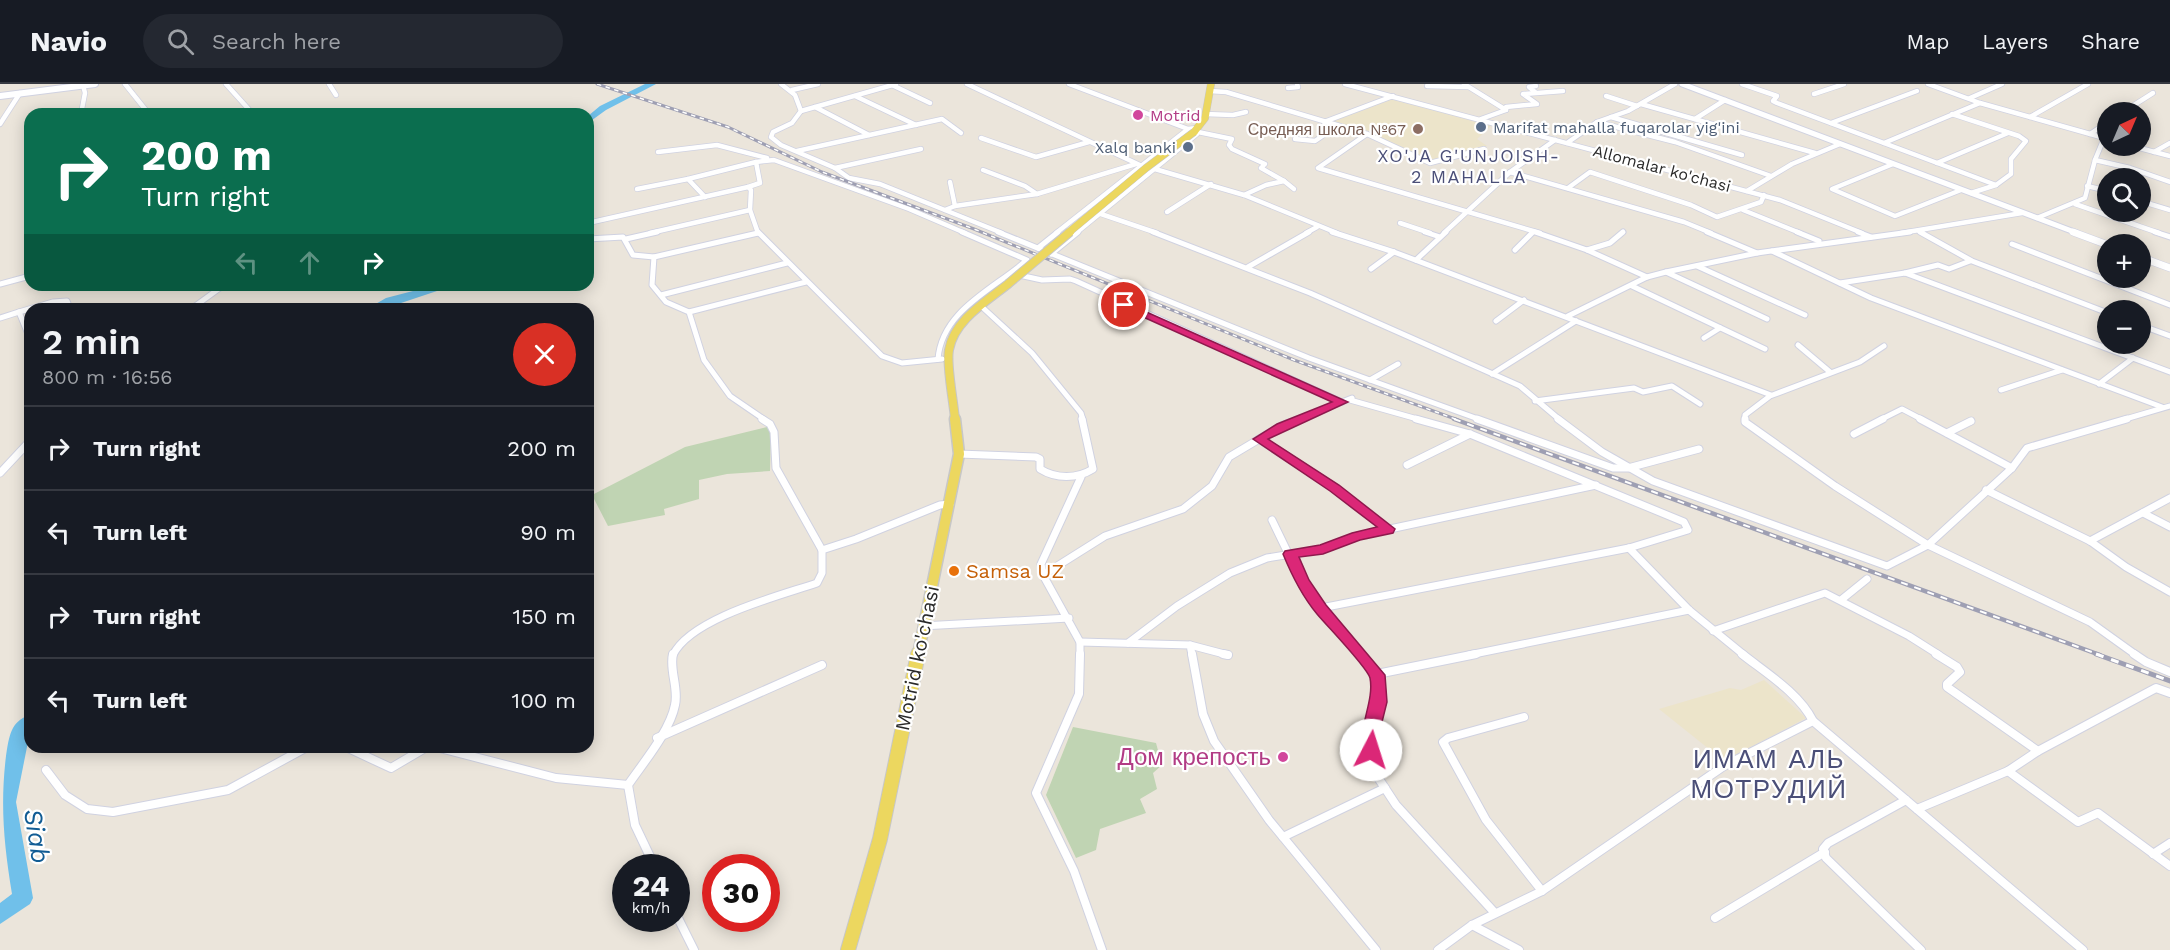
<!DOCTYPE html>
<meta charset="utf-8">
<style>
body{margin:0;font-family:"Work Sans",sans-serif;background:#242831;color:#f1f3f6;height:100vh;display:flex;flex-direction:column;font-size:22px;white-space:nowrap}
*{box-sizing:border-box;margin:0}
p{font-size:20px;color:#9ea1a6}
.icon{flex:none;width:33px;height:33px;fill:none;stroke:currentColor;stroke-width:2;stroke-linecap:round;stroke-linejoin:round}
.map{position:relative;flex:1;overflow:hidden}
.side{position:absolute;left:24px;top:219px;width:570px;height:450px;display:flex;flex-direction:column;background:#171b24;border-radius:18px;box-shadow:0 3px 15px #0003}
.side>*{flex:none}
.hud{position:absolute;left:24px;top:24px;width:570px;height:183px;border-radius:18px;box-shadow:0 3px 15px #0003;background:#0b6e4f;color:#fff;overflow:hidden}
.needle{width:39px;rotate:44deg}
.controls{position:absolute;left:2097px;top:18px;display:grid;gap:12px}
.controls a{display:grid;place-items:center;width:54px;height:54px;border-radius:50%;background:#171b24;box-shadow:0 3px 15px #0003;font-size:30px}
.speed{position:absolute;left:612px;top:770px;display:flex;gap:12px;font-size:30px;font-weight:700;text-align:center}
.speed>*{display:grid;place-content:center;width:78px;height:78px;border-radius:50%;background:#171b24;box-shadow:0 3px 15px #0003;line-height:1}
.speed small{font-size:15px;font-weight:400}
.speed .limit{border:9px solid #d22;background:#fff;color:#111}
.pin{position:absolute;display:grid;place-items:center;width:51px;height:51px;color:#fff;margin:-26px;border:3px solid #fff;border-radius:50%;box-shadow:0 2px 6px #0007}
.me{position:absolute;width:66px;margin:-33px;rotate:5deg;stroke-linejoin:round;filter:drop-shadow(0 0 4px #0008)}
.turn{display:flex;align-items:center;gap:21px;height:126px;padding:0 18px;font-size:27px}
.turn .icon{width:78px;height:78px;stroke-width:2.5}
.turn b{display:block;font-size:42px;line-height:51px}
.lanes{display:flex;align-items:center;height:57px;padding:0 18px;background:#0003;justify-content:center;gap:30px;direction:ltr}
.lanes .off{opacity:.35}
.round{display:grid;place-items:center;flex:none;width:63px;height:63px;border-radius:32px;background:#242831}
.summary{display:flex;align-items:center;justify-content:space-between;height:102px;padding:0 18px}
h1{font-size:36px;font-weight:600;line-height:45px}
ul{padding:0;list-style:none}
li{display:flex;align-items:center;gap:18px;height:84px;padding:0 18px;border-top:2px solid #363941}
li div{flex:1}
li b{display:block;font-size:22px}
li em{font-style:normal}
header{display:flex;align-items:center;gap:36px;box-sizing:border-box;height:84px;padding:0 30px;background:#171b24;border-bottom:2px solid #363941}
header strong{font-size:28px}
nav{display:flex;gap:33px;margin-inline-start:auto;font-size:21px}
.search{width:420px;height:54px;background:#242831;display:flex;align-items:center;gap:15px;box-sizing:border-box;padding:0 21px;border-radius:33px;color:#9ea1a6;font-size:22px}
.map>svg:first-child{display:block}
</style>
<header>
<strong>Navio</strong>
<div class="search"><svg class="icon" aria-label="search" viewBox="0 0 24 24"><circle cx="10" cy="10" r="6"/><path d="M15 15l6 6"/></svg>Search here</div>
<nav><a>Map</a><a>Layers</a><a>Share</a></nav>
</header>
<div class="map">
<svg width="2170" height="866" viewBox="0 0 2170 866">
<rect width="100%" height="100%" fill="#ebe5db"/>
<g fill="#ece4ca">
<polygon points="1393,14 1492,41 1477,55 1487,62 1431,78 1363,49 1327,38"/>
<polygon points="1764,596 1806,634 1724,677 1659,625 1730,604 1741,606"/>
</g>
<g fill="#c0d4b3">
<polygon points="771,342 770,387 727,390 699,396 699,415 664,425 665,431 608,442 592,411 685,363"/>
<polygon points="1073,643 1156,659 1162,681 1153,689 1157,705 1140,715 1146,729 1100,745 1096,766 1076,774 1046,711"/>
</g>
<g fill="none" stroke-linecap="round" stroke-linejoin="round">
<g fill="#70c0ea" fill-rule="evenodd">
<polygon points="645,0 656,0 606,26 588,39 588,32 600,22"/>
<polygon points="436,201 455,201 383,225 367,225 386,214"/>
<path d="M30,631V648L16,718L33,814L30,820L0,840V819L12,810C4,761 0,721 6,672C9,654 10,637 30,631Z"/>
</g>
<g stroke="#d0d2e1" stroke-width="6">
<g id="minor-far3">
<polyline points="125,0 149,30"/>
<polyline points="226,0 253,30"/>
<polyline points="329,0 336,11"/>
<polyline points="781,0 795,11 801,27 792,39 773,48 771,53 781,61 835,84 849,94 880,100 1002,149"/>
<polyline points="967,0 1144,83"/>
<polyline points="1069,0 1188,45"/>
<polyline points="1345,0 1780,116 1862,149"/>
<polyline points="1464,0 1506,26 1481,35"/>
<polyline points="1742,0 1777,12 1773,17 1777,19 1996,101"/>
<polyline points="1928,0 1980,19 2108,55"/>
<polyline points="892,1 930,19"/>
<polyline points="1427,2 1468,3"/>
<polyline points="1288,4 1298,3 1297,0"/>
<polyline points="792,6 818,0"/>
<polyline points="1209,7 1226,8 1367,50 1430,79 1484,65"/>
<polyline points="1535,8 1529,3 1536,2"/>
<polyline points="1814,10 1844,0"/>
<polyline points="855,12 916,41"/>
<polyline points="1606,12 1637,22"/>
<polyline points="1970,14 2002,0"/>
<polyline points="1641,20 1815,69"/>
<polyline points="815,23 869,51"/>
<polyline points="1506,26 1506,23 1537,20 1523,10 1563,7"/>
<polyline points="801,27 896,0"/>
<polyline points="2123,28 2153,9"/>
<polyline points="81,30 85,9 83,1"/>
<polyline points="1205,30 1233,31 1246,28"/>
<polyline points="1952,30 2019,52 2026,57 2011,75 2011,90 1996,101 1971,109"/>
<polyline points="1611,33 1742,71"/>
<polyline points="2030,33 2088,0"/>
<polyline points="1695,35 1725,16"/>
<polyline points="1324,38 1393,12"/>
<polyline points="1597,38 1675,58 1771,92"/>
<polyline points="1831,39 1917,7"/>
<polyline points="0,40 20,9"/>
<polyline points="1198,48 1232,55 1229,61 1232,65 1265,80 1261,84 1284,97 1266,101 1244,111"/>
<polyline points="1367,50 1318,84 1540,149"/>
<polyline points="2090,50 2108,38"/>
<polyline points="981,54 1036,73 1089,58"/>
<polyline points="2104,54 2095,76 2130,84 2170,98"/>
<polyline points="1295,55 1315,57 1337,42"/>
<polyline points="1567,59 1597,38 1628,27 1675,0"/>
<polyline points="1884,59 1980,19"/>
<polyline points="2132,62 2170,72"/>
<polyline points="797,67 942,35 961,49"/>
<polyline points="658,68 717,61 767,74"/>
<polyline points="2154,68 2170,59"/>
<polyline points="1937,79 2008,49"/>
<polyline points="1893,80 1832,105 1895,132 1961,106"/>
<polyline points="1148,83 1244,111 1337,149"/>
<polyline points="835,84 921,65"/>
<polyline points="983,86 1025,102 1037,110"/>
<polyline points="1510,88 1684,138 1711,149"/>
<polyline points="688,95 756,78"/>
<polyline points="1284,97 1294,105"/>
<polyline points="950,98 955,122"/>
<polyline points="2087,102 2108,107"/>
<polyline points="748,103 760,99 756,78 774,76 909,125 965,149"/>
<polyline points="1568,104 1590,88 1691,121 1717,133 1761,118 1764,111"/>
<polyline points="637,105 688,95 705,113"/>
<polyline points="1747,107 1792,80 1840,60"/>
<polyline points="2140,117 2170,126"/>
<polyline points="2075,120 2159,149"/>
<polyline points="945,126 955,122 1037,110 1136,80"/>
<polyline points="1743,126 1800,149"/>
<polyline points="1095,128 1157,149"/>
<polyline points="1167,128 1211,100"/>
<polyline points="2037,134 2085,114 2095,76"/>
<polyline points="588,139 748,103 751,106 750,126 758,149"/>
<polyline points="1400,139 1430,149"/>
<polyline points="1919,147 1923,149"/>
<polyline points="650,149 750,126"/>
<polyline points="1056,149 1188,45 1197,44 1197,50 1076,149"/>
<polyline points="1306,149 1317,143"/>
<polyline points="1444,149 1510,88 1555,56"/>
<polyline points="1901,149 2022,129"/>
</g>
</g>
<g stroke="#d0d2e1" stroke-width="7">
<g id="minor-far2">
<polyline points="758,148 882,272 902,279 942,275"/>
<polyline points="998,148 1309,274 1481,336"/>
<polyline points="1153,148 1310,209 1520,302 1560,336"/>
<polyline points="1332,148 1394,168 1771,311"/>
<polyline points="1425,148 1440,153"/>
<polyline points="1535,148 1587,166 1647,193"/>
<polyline points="1707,148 1757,169"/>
<polyline points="1797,148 1819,157"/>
<polyline points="1858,148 1871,153"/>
<polyline points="1920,148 1972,177 2108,229"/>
<polyline points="2155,148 2170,153"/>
<polyline points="758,149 654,173 652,201 666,218 689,228 704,276 730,312 765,336"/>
<polyline points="588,155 623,153 633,171 654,173"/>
<polyline points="626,155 657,148"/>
<polyline points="2012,160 2170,221"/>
<polyline points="1038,164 1058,148"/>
<polyline points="1515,166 1533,148"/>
<polyline points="1587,166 1610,159 1623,148"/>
<polyline points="1772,167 1871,214 2162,323"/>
<polyline points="1051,170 1078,148"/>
<polyline points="1416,176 1446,148"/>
<polyline points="1697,182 1805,231"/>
<polyline points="1248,183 1309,148"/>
<polyline points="2140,183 2150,176"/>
<polyline points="1371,185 1394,168"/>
<polyline points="1666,188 1767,235"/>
<polyline points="1905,189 1938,181 1949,185 1970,177"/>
<polyline points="1019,191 1042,196 1070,195 1076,197 1342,318"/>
<polyline points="1840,199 1905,189 2170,288"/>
<polyline points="0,200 30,192"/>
<polyline points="1632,202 1765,265"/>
<polyline points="661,211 787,179"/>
<polyline points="981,222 1032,269 1081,329 1083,336"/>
<polyline points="191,225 224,201"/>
<polyline points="19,228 53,218 67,217 70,225"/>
<polyline points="689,228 806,198"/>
<polyline points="1568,232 1647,193 1666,188 1757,169 1910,148"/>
<polyline points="0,234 19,228 30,255"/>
<polyline points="1496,237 1524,216"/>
<polyline points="2140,241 2170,252"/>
<polyline points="1704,254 1720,244"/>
<polyline points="1798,261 1830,288"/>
<path d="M938,275C942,226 994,205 1027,176L962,148"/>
<polyline points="1492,290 1576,237"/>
<polyline points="1370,296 1398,280"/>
<polyline points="2099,300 2133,274"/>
<polyline points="2001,306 2062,286"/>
<polyline points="1350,316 1421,336"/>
<polyline points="1535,317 1634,304 1643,308 1672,302 1700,320"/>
<polyline points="1296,336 1352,314"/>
<polyline points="1745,336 1745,331 1770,312 1860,278 1884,262"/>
<polyline points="1880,336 1902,325 1923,336"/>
<polyline points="2122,336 2170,322"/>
</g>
</g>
<g stroke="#d0d2e1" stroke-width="9">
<g id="minor-far1">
<polyline points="762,335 770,340 774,348 776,384 822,466"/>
<polyline points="1477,335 1613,384 1628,384 1699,365"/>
<polyline points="1558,335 1602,368 1653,397 1887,482 1928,461 2012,384 2027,364 2127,335"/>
<polyline points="1745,335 1745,338 1835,402 1928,461 2090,538 2136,571"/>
<polyline points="1920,335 2012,384"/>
<polyline points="1947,349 1971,337"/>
<polyline points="1854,350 1883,335"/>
<polyline points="1259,355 1335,404 1388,445"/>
<path d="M959,370L1036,373L1040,375V385C1056,395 1077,395 1093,385L1082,335"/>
<polyline points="1407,381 1470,350"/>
<polyline points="0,389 30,357"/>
<polyline points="1986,406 2090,457 2126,483 2170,508"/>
<polyline points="2143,429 2170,443"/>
<polyline points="1272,436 1302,498 1361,571"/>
<polyline points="2090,457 2170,414"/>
<polyline points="1629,464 1689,526 1744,571"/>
<polyline points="1043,491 1105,452 1183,425 1212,402 1229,373 1281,342 1300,335"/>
<polyline points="1841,516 1867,495"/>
<polyline points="1321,524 1629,464 1688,446 1684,438 1470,350 1416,335"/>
<polyline points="922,542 1069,534"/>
<polyline points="1713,547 1825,509 1909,552 1939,571"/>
<polyline points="1080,558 1190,561 1192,571"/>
<polyline points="1128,559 1177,522 1230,489 1267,474 1322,465 1357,452 1596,401"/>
<polyline points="1190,561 1228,571"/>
<path d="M673,571C691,534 779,512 817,499L822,489V466L856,455L940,421L950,420"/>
<polyline points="1080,571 1080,558 1043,491 1041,480 1081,393"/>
<polyline points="1469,571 1689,526"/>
</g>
</g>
<g stroke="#d0d2e1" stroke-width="10">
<g id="minor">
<polyline points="1080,570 1079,610 1036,709 1074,787 1102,866"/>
<polyline points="1192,570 1203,630 1214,657 1269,736 1376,866"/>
<polyline points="1223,570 1228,571"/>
<polyline points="1360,570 1377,590 1379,618 1371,646 1371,666 1377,692 1396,721 1494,828"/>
<path d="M1742,570C1766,589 1799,609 1813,637"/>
<polyline points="1936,570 1957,583 1960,588 1947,600 1947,603 2038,667"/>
<polyline points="2134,570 2146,578 2170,588"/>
<polyline points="1377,590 1476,570"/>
<polyline points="1524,633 1448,654 1443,658 1486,736 1542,807"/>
<polyline points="657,654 822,581"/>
<polyline points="341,663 346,663 391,684 425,664 436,663 556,694 628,701"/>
<polyline points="46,686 65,711 87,725 113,728 228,706 307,663"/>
<polyline points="2008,687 2078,738 2098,729 2170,782"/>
<polyline points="1906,716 1828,759 1823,765 1826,774 1921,866"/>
<polyline points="1917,725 2008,687 2038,667 2156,604 2170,609"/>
<polyline points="1283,753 1385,704"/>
<polyline points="2153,770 2170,759"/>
<path d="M655,783L635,741L628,701C643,679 670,647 675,621C679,604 669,586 673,570"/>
<polyline points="676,830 694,866"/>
<polyline points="1715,834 1825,768"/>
<polyline points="1472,841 1519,866"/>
<polyline points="1438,866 1472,841 1542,807 1724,682 1813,637 2083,866"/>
</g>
</g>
<g stroke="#d0d2e1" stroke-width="7">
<polyline id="tertiary-far1" points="1682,0 2077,149"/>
</g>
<g stroke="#d0d2e1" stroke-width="8">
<g id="tertiary">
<polyline points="2073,148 2108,161"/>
<polyline points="2140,173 2170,184"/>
</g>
</g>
<g stroke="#d0d2e1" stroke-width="8">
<polyline id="secondary" points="0,12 95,0"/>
</g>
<g stroke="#c7c7c7" stroke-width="8">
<polyline id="primary-far3" points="1194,48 1205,34 1211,0"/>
</g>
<g stroke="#c7c7c7" stroke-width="10">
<path id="primary-far2" d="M955,336C954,319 946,281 949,266C954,236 987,217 1008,200"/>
</g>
<g stroke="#c7c7c7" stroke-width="13">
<polyline id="primary-far1" points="918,571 959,370 955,335"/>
</g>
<g stroke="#c7c7c7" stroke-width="16">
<polyline id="primary" points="848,866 880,755 918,570"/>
</g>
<use href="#minor-far3" stroke="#fff" stroke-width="4.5"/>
<use href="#minor-far2" stroke="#fff" stroke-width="5"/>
<use href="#minor-far1" stroke="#fff" stroke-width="7"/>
<use href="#minor" stroke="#fff" stroke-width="8"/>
<use href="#tertiary-far1" stroke="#fff" stroke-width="5"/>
<use href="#tertiary" stroke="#fff" stroke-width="7"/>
<use href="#secondary" stroke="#fff" stroke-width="6"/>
<use href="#primary-far3" stroke="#ecd75f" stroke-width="7"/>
<use href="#primary-far2" stroke="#ecd75f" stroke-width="8"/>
<use href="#primary-far1" stroke="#ecd75f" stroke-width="10"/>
<use href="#primary" stroke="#ecd75f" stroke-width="14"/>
<g stroke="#9e9fb3" stroke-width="3">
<polyline id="rail-far2" points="597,0 728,43 822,88 974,145 1294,276 1458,336"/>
</g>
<g stroke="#9e9fb3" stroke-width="4.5">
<polyline id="rail-far1" points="1454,335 2100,571"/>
</g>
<g stroke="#9e9fb3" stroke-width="5">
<polyline id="rail" points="2096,570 2170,597"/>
</g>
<use href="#rail-far2" stroke="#fff" stroke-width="1.5" stroke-dasharray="4.5" stroke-linecap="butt"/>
<use href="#rail-far1" stroke="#fff" stroke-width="2" stroke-dasharray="7" stroke-linecap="butt"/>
<use href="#rail" stroke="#fff" stroke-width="3" stroke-dasharray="8" stroke-linecap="butt"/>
<g stroke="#c7c7c7" stroke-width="8" stroke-linecap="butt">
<polyline id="primary-bridge-far1" points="1068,149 1146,84 1194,48"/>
</g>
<g stroke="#c7c7c7" stroke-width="10" stroke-linecap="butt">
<polyline id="primary-bridge" points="1008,200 1070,148"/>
</g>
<use href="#primary-bridge-far1" stroke="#ecd75f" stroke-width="7"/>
<use href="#primary-bridge" stroke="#ecd75f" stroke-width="8"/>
</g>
<path fill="#db2777" stroke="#8e194d" stroke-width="1.5" d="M1124,218L1348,318L1268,355L1339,401L1395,445L1393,449L1360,456L1323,470L1299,473L1309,496L1326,521L1385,591L1387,618L1380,646V666L1377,671L1371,673L1366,671C1354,649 1375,619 1370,594C1367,583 1327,542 1317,530C1302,512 1292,492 1283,470L1285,467L1320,461L1352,449L1377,443L1330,407L1253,355L1277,340L1332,318L1121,223L1119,221Z"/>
<g fill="#d1479c" stroke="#fff" stroke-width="2">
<circle cx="1138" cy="31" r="6"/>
<circle cx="1283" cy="673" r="6"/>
</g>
<g fill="#5c6f8a" stroke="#fff" stroke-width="2">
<circle cx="1481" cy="43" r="6"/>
<circle cx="1188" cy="63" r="6"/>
</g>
<circle fill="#8d6e63" stroke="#fff" stroke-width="2" cx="1418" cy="45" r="6"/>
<circle fill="#e8710a" stroke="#fff" stroke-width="2" cx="954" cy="487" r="6"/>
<g text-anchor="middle" stroke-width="4.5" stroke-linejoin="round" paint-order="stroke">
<g font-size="16" fill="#b23c85" stroke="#fff" text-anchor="start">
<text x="1150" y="37">Motrid</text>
</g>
<g font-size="16" fill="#4e5e75" stroke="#fff" text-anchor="start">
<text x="1493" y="49">Marifat mahalla fuqarolar yig'ini</text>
<text x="1176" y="69" text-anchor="end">Xalq banki</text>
</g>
<g font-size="16" fill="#785e54" stroke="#fff" text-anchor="end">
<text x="1406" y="51">Средняя школа №67</text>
</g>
<g font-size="16" fill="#292929" stroke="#fff">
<text transform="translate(1662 84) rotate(15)" y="6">Allomalar ko'chasi</text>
</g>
<g font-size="18" letter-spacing="1.5" fill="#4b4f78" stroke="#fff">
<text x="1469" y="78">XO'JA G'UNJOISH-<tspan x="1469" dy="21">2 MAHALLA</tspan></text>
</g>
<g font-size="20" fill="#c56008" stroke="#fff" text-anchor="start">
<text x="966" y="494">Samsa UZ</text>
</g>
<g font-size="20" fill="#292929" stroke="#fff">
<text transform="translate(917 574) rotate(-78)" y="7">Motrid ko'chasi</text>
</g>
<g font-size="24" fill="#b23c85" stroke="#fff" text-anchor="end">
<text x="1271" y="681">Дом крепость</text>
</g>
<g font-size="26" letter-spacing="1.5" fill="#4b4f78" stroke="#fff">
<text x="1769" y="684">ИМАМ АЛЬ<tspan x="1769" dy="30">МОТРУДИЙ</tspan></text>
</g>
<g font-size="26" font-style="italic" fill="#115c94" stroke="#fff">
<text transform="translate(37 752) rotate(81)" y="9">Siab</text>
</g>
</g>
</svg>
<div class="controls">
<a><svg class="needle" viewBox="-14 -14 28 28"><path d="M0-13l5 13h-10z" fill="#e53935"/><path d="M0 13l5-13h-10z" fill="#9ea1a6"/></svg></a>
<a><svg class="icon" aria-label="search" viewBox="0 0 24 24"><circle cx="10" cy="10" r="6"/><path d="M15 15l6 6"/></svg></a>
<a>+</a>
<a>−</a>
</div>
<div class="speed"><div>24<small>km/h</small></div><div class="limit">30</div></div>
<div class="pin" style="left:1124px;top:221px;background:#d93025"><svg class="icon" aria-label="arrive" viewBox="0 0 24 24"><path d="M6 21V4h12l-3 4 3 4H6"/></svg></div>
<svg class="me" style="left:1371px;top:666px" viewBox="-20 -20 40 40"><circle r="19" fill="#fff"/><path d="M0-13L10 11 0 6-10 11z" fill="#db2777"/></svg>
<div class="hud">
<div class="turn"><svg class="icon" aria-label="right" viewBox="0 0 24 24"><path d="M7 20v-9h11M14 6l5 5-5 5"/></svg><div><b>200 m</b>Turn right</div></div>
<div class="lanes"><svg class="icon off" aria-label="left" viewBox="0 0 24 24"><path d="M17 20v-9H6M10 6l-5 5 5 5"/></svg><svg class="icon off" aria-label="ahead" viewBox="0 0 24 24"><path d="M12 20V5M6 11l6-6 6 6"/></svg><svg class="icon" aria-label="right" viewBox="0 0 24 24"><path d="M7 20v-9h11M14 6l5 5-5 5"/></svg></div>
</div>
<section class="side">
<div class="summary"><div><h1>2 min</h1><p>800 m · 16:56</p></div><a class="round" style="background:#d93025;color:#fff"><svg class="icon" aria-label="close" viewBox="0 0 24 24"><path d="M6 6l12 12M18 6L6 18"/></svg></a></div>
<ul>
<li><svg class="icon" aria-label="right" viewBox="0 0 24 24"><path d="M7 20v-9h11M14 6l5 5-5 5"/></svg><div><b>Turn right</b></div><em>200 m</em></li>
<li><svg class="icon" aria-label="left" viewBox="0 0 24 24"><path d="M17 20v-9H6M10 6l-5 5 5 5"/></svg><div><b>Turn left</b></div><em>90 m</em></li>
<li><svg class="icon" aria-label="right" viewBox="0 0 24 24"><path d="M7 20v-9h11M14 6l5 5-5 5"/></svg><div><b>Turn right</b></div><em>150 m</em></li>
<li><svg class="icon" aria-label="left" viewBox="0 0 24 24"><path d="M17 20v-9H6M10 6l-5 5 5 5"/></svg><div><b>Turn left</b></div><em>100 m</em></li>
</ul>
</section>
</div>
